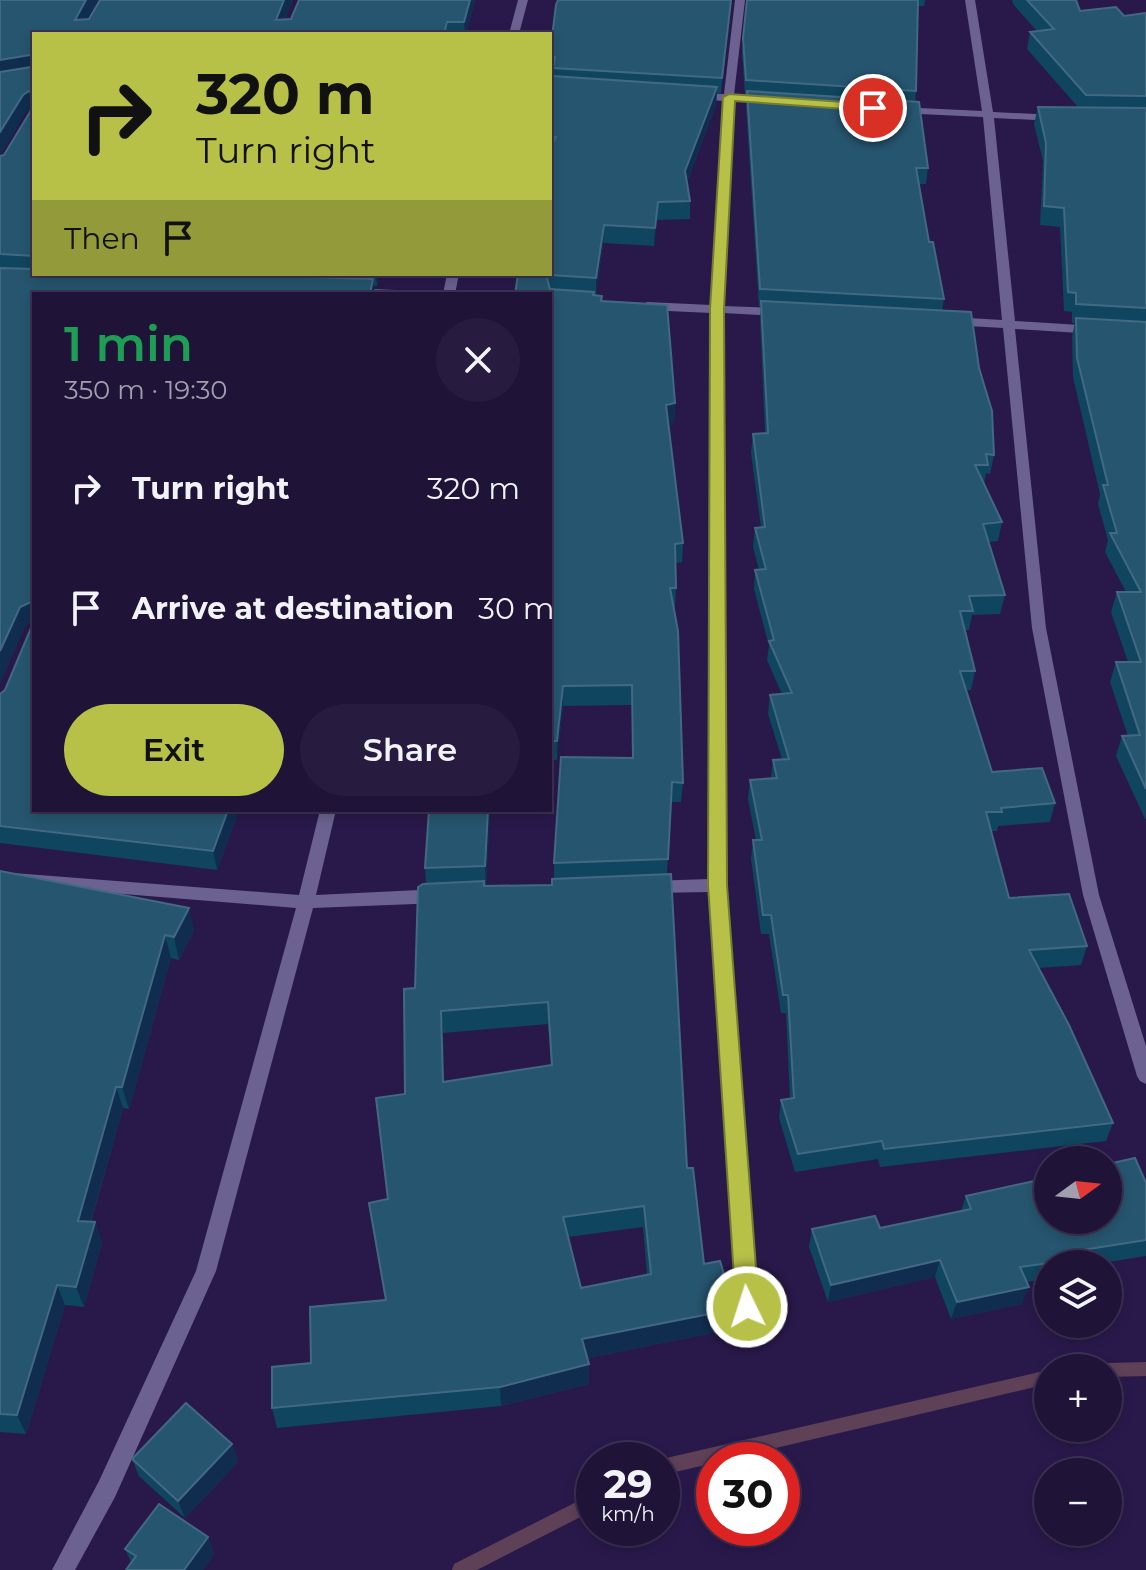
<!DOCTYPE html>
<meta charset="utf-8">
<style>
body{margin:0;font-family:Montserrat,sans-serif;background:#271c40;color:#f1f3f6;height:100vh;display:flex;flex-direction:column;font-size:30px;white-space:nowrap}
*{box-sizing:border-box;margin:0}
p{font-size:26px;color:#a19eae}
.icon{flex:none;width:44px;height:44px;fill:none;stroke:currentColor;stroke-width:2;stroke-linecap:round;stroke-linejoin:round}
.map{position:relative;flex:1;overflow:hidden}
.drawer{position:absolute;left:32px;top:292px;width:520px;height:520px;display:flex;flex-direction:column;background:#1f1338;border-radius:0px;box-shadow:0 4px 12px #0003,0 0 0 2px #3c3253}
.drawer>*{flex:none}
.guide{position:absolute;left:32px;top:32px;width:520px;height:244px;border-radius:0px;box-shadow:0 4px 12px #0003,0 0 0 2px #3c3253;background:#b7c148;color:#111;overflow:hidden}
.needle{width:52px;rotate:75deg}
.tools{position:absolute;left:1034px;top:1146px;display:grid;gap:16px}
.tools a{display:grid;place-items:center;width:88px;height:88px;border-radius:50%;background:#1f1338;box-shadow:0 4px 12px #0003,0 0 0 2px #3c3253;font-size:40px}
.speed{position:absolute;left:576px;top:1442px;display:flex;gap:16px;font-size:40px;font-weight:700;text-align:center}
.speed>*{display:grid;place-content:center;width:104px;height:104px;border-radius:50%;background:#1f1338;box-shadow:0 4px 12px #0003,0 0 0 2px #3c3253;line-height:1}
.speed small{font-size:20px;font-weight:400}
.speed .limit{border:12px solid #d22;background:#fff;color:#111}
.pin{position:absolute;display:grid;place-items:center;width:68px;height:68px;color:#fff;margin:-34px;border:4px solid #fff;border-radius:50%;box-shadow:0 2px 8px #0007}
.me{position:absolute;width:88px;margin:-44px;rotate:356deg;stroke-linejoin:round;filter:drop-shadow(0 0 6px #0008)}
.turn{display:flex;align-items:center;gap:28px;height:168px;padding:0 32px;font-size:36px}
.turn .icon{width:104px;height:104px;stroke-width:2.5}
.turn b{display:block;font-size:56px;line-height:68px}
.then{display:flex;align-items:center;height:76px;padding:0 32px;background:#0003;gap:16px;font-size:30px}
.round{display:grid;place-items:center;flex:none;width:84px;height:84px;border-radius:42px;background:#271c40}
.summary{display:flex;align-items:center;justify-content:space-between;height:136px;padding:0 32px}
h1{font-size:48px;font-weight:600;line-height:60px;color:#1e9e55}
.cta{display:flex;gap:16px;margin-top:auto;padding:16px 32px}
.cta a{flex:1;height:92px;border-radius:48px;background:#b7c148;color:#111;font-size:32px;font-weight:600;line-height:92px;text-align:center}
.cta a+a{background:#271c40;color:#f1f3f6}
ul{padding:0;list-style:none}
li{display:flex;align-items:center;gap:24px;height:120px;padding:0 32px}
li div{flex:1}
li b{display:block;font-size:30px}
li em{font-style:normal}
.map>svg:first-child{display:block}
</style>
<div class="map">
<svg width="1146" height="1570" viewBox="0 0 1146 1570">
<rect width="100%" height="100%" fill="#29194b"/>
<g fill="none" stroke-linecap="round" stroke-linejoin="round">
<g fill="#5e4057" fill-rule="evenodd">
<polygon points="1146,1362 1146,1376 1108,1377 1108,1368 1101,1368 1103,1365 1108,1363"/>
<polygon points="1048,1370 1048,1384 725,1460 714,1460 714,1463 662,1475 662,1460 660,1460 662,1459"/>
<polygon points="594,1493 594,1510 477,1570 452,1570 454,1564"/>
</g>
<g fill="#6c6291" fill-rule="evenodd">
<polygon points="518,0 528,0 519,34 509,34"/>
<polygon points="735,0 745,0 734,95 768,97 773,100 768,103 734,101 723,306 780,308 786,312 780,316 723,313 725,885 757,1307 754,1314 747,1316 740,1314 737,1307 709,892 651,893 645,892 643,887 645,882 651,881 709,879 711,313 647,310 641,306 647,302 711,305 724,101 695,99 690,96 695,93 724,94"/>
<polygon points="965,0 975,0 993,112 1055,115 1060,118 1055,121 994,118 1015,321 1096,326 1102,330 1096,334 1015,329 1046,628 1099,895 1146,1046 1146,1084 1140,1081 1137,1076 1083,895 1032,628 1003,328 951,325 945,321 951,317 1002,320 983,117 899,113 894,110 899,107 982,111"/>
<polygon points="447,274 459,274 455,294 443,294"/>
<polygon points="353,288 395,290 401,294 348,294 349,289"/>
<polygon points="320,810 336,810 316,895 440,889 446,891 448,896 446,901 440,903 313,908 216,1271 115,1497 75,1570 52,1570 99,1481 196,1271 296,908 0,884 0,872 299,895"/>
</g>
</g>
<g fill="#0f455e" fill-rule="evenodd">
<polygon points="0,0 98,0 87,19 293,0 285,19 475,0 466,34 34,34 34,274 379,274 377,286 374,286 375,294 34,294 34,810 239,810 217,870 0,843 0,694 5,690 31,628 31,623 25,626 0,683 0,156 4,155 32,109 26,112"/>
<path d="M558,0H732L721,93H717L716,105L687,182L690,201V219L657,220L654,246L603,243L596,295L602,301L675,403L674,422L668,423L683,543L682,562L676,563V588L675,607H674L683,783L681,802H671L667,874L687,1168L704,1264L732,1329L588,1358L589,1384L501,1406L277,1428L272,1408L311,1363L386,1300L388,1199L405,1094L426,884L425,868L429,810H490L486,885L484,886L552,885L554,879V863L632,758V705L563,706L557,760H550V294H515L550,274V85L553,77V71H550V53ZM548,1024L551,1065L444,1082L443,1033ZM643,1227L647,1275L581,1288L568,1237Z"/>
<polygon points="747,0 925,0 924,6 918,6 916,91 915,102 928,168 926,184 919,184 929,242 944,299 942,311 979,368 994,455 990,474 986,473 984,484 1002,522 998,541 988,542 1005,595 1000,614 972,615 969,630 965,630 975,671 971,690 966,690 992,772 1055,803 1050,822 998,826 997,831 991,831 1009,898 1087,946 1081,965 1038,968 1113,1123 1106,1141 880,1167 878,1159 795,1172 779,1118 781,1100 790,1098 786,1013 781,1013 769,934 761,934 751,859 753,840 756,840 748,799 750,780 771,778 773,760 782,759 768,714 770,695 782,694 767,660 769,646 754,589 755,570 759,570 753,547 755,528 761,527 751,453 753,434 765,433 760,319 761,306 759,306 746,107 747,95 745,95 742,52"/>
<polygon points="1012,0 1076,0 1080,11 1124,16 1146,13 1146,819 1145,819 1116,756 1122,736 1128,736 1110,682 1116,662 1128,662 1111,612 1117,592 1126,592 1105,552 1108,540 1098,504 1100,494 1073,377 1072,336 1075,323 1072,323 1072,312 1064,311 1060,227 1040,225 1043,161 1034,124 1038,107 1078,107 1027,49 1030,32 1037,31 1013,4"/>
<polygon points="0,871 194,930 179,960 171,958 129,1109 123,1108 91,1222 95,1222 102,1243 84,1307 65,1305 26,1434 0,1432"/>
<polygon points="1146,1183 1146,1256 1096,1264 1048,1264 1048,1279 1026,1282 1022,1304 951,1319 935,1277 828,1302 809,1247 812,1229 880,1228 961,1211 966,1196"/>
<polygon points="232,1444 238,1462 185,1518 139,1476 132,1459"/>
<polygon points="208,1537 214,1554 203,1570 126,1570 131,1562 125,1549"/>
</g>
<g fill="#102d50">
<polygon points="86,0 98,0 79,34 75,20"/>
<polygon points="284,0 293,0 279,34 276,20"/>
<polygon points="470,0 475,0 466,34 465,34 464,22"/>
<polygon points="731,0 732,0 721,93 722,78"/>
<polygon points="30,55 34,72 0,78 0,60"/>
<polygon points="717,87 716,105 684,189 685,171"/>
<polygon points="29,91 32,108 26,112 0,156 0,132 23,95"/>
<polygon points="658,202 657,220 654,246 655,228"/>
<polygon points="604,225 603,243 596,297 596,278"/>
<polygon points="376,274 379,274 377,286"/>
<polygon points="373,279 375,294 370,294"/>
<polygon points="675,403 674,422 665,424 666,405"/>
<polygon points="31,602 34,622 25,626 0,683 0,651 20,607"/>
<polygon points="563,686 563,706 557,760 557,741"/>
<polygon points="228,810 239,810 217,870 213,851"/>
<polygon points="488,810 490,810 486,885 485,866"/>
<polygon points="189,908 194,930 179,960 174,937"/>
<polygon points="165,935 171,958 129,1109 122,1087"/>
<polygon points="441,1011 443,1033 445,1104 443,1082"/>
<polygon points="116,1087 123,1108 85,1241 78,1221"/>
<polygon points="95,1222 102,1243 84,1307 76,1287"/>
<polygon points="940,1260 935,1277 828,1302 831,1285"/>
<polygon points="57,1285 65,1305 26,1434 17,1415"/>
<polygon points="1029,1287 1022,1304 951,1319 957,1302"/>
<polygon points="735,1309 732,1329 582,1359 582,1339"/>
<polygon points="589,1364 589,1384 501,1406 500,1387"/>
<polygon points="232,1444 238,1462 185,1518 178,1501"/>
<polygon points="208,1537 214,1554 203,1570 184,1570"/>
</g>
<g fill="#26556f" stroke="#426984" stroke-width="2" fill-rule="evenodd">
<polygon points="0,0 86,0 75,20 89,19 100,0 284,0 276,20 291,19 299,0 470,0 464,22 447,22 444,34 34,34 34,256 0,254 0,156 4,155 33,107 33,94 29,91 23,95 0,132 0,72 31,67 33,58 30,55 0,60"/>
<polygon points="558,0 731,0 722,78 553,68 555,57 550,57 550,53 556,5"/>
<polygon points="747,0 918,0 916,91 746,80 743,38"/>
<polygon points="1027,0 1076,0 1080,11 1116,7 1124,16 1146,13 1146,96 1086,95 1030,32 1054,29"/>
<polygon points="552,76 717,87 685,171 690,201 658,202 655,228 604,225 596,278 550,275 547,278 550,289 594,292 593,295 602,296 601,301 667,305 675,403 666,405 683,543 675,544 676,588 670,588 678,631 683,783 672,782 668,859 554,863 561,757 633,758 632,685 563,686 557,741 550,741 550,294 515,294 518,274 550,274 550,149 556,137 550,136 550,85"/>
<polygon points="747,91 919,102 928,168 916,168 929,242 933,242 944,299 760,289"/>
<polygon points="1038,107 1146,108 1146,308 1076,304 1076,293 1068,292 1064,208 1044,206 1046,143"/>
<polygon points="0,268 34,269 34,274 199,274 373,279 370,294 34,294 34,810 228,810 213,851 0,826 0,694 5,690 31,628 31,602 20,607 0,651"/>
<polygon points="761,301 971,312 979,368 992,411 994,455 986,454 988,465 975,465 1002,522 983,524 1005,595 969,596 973,611 960,611 975,671 960,671 992,772 1042,768 1055,803 1001,808 1002,812 986,812 1009,898 1069,894 1087,946 1029,950 1069,1025 1113,1123 884,1149 882,1141 798,1154 781,1100 794,1098 788,995 783,995 771,915 763,915 753,840 762,840 750,780 777,778 773,760 789,759 770,695 792,693 769,641 774,640 755,570 766,569 755,528 765,527 753,434 768,433"/>
<polygon points="1076,318 1146,322 1146,789 1122,736 1140,735 1116,662 1141,662 1117,592 1141,592 1110,533 1117,533 1103,485 1108,485 1077,358"/>
<polygon points="429,810 488,810 485,866 425,868"/>
<polygon points="0,871 189,908 174,937 165,935 122,1087 116,1087 78,1221 95,1222 76,1287 57,1285 17,1415 0,1414"/>
<path d="M671,874L687,1168H693L704,1264L720,1261L735,1309L582,1339L589,1364L500,1387L272,1408V1367L311,1363L310,1307L386,1300L369,1203L388,1199L376,1098L405,1094L404,989L415,988L418,887L423,884L484,881V886L552,885V879ZM548,1002L552,1065L443,1082L441,1011ZM644,1206L651,1274L581,1288L563,1217Z"/>
<polygon points="1135,1158 1146,1183 1146,1240 1076,1251 1078,1259 1020,1267 1029,1287 957,1302 940,1260 831,1285 812,1229 875,1216 880,1228 971,1209 966,1196 1048,1178 1048,1220 1108,1220 1108,1164"/>
<polygon points="186,1403 232,1444 178,1501 132,1459"/>
<polygon points="159,1504 208,1537 184,1570 126,1570 136,1556 125,1549"/>
</g>
<polygon fill="#b7c148" stroke="#777d2f" stroke-width="2" points="729,94 873,104 879,108 873,111 735,101 724,309 727,885 759,1307 756,1314 747,1317 739,1314 736,1307 708,885 710,309 723,97"/>
</svg>
<div class="tools">
<a><svg class="needle" viewBox="-14 -14 28 28"><path d="M0-13l5 13h-10z" fill="#e53935"/><path d="M0 13l5-13h-10z" fill="#a19eae"/></svg></a>
<a><svg class="icon" aria-label="layers" viewBox="0 0 24 24"><path d="M12 4l9 5-9 5-9-5zM3 14l9 5 9-5"/></svg></a>
<a>+</a>
<a>−</a>
</div>
<div class="speed"><div>29<small>km/h</small></div><div class="limit">30</div></div>
<div class="pin" style="left:873px;top:108px;background:#d93025"><svg class="icon" aria-label="arrive" viewBox="0 0 24 24"><path d="M6 21V4h12l-3 4 3 4H6"/></svg></div>
<svg class="me" style="left:747px;top:1307px" viewBox="-20 -20 40 40"><circle r="17" fill="#b7c148" stroke="#fff" stroke-width="3"/><path d="M0-11L8 9 0 5-8 9z" fill="#fff"/></svg>
<div class="guide">
<div class="turn"><svg class="icon" aria-label="right" viewBox="0 0 24 24"><path d="M7 20v-9h11M14 6l5 5-5 5"/></svg><div><b>320 m</b>Turn right</div></div>
<div class="then">Then<svg class="icon" aria-label="arrive" viewBox="0 0 24 24"><path d="M6 21V4h12l-3 4 3 4H6"/></svg></div>
</div>
<section class="drawer">
<div class="summary"><div><h1>1 min</h1><p>350 m · 19:30</p></div><a class="round"><svg class="icon" aria-label="close" viewBox="0 0 24 24"><path d="M6 6l12 12M18 6L6 18"/></svg></a></div>
<ul>
<li><svg class="icon" aria-label="right" viewBox="0 0 24 24"><path d="M7 20v-9h11M14 6l5 5-5 5"/></svg><div><b>Turn right</b></div><em>320 m</em></li>
<li><svg class="icon" aria-label="arrive" viewBox="0 0 24 24"><path d="M6 21V4h12l-3 4 3 4H6"/></svg><div><b>Arrive at destination</b></div><em>30 m</em></li>
</ul>
<div class="cta"><a>Exit</a><a>Share</a></div>
</section>
</div>
